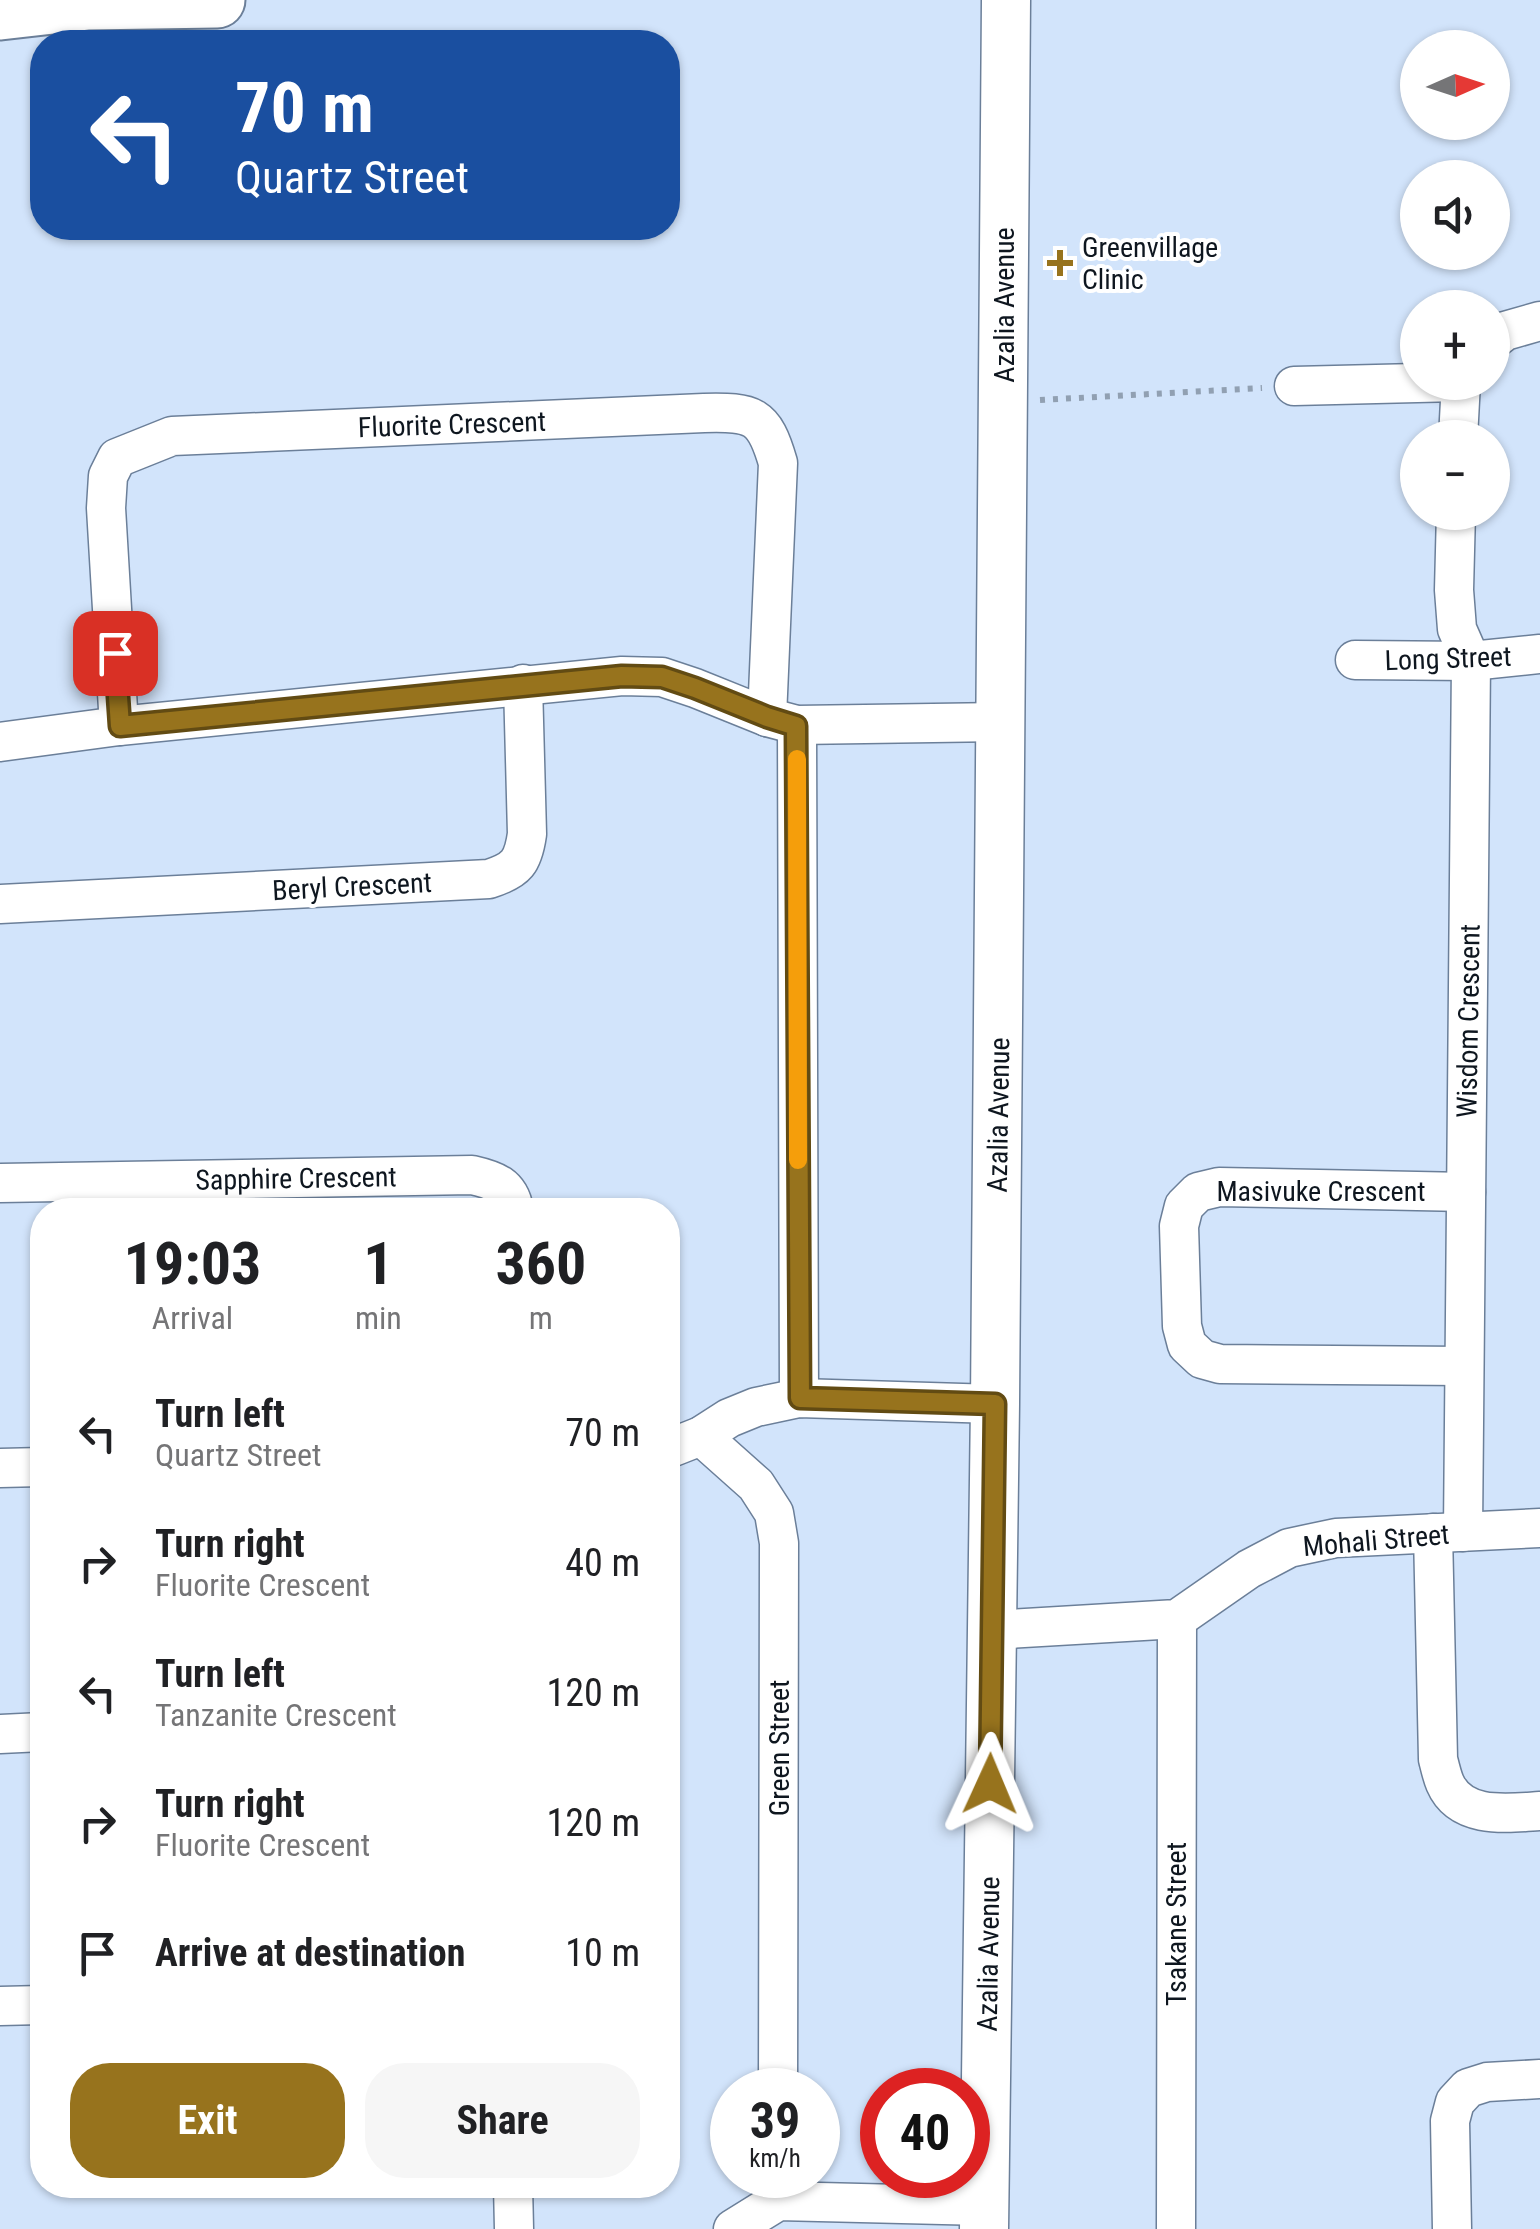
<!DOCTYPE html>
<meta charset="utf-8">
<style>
body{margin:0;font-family:"Roboto Condensed",sans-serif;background:#f6f6f6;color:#202124;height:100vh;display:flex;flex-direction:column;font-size:38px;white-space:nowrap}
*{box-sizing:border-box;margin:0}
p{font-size:32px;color:#757577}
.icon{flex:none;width:55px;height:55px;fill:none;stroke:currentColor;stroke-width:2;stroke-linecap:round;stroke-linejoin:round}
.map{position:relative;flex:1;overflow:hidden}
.panel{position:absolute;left:30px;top:1198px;width:650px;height:1000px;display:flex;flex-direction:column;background:#fff;border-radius:40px;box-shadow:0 2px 8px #0004}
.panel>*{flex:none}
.guide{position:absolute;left:30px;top:30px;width:650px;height:210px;border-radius:40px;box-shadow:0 2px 8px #0004;background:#1a4fa0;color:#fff;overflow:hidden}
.needle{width:65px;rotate:87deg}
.buttons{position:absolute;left:1400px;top:30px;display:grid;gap:20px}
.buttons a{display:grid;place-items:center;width:110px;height:110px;border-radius:50%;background:#fff;box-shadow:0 2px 8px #0004;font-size:50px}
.speed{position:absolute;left:710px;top:2068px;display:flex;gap:20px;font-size:50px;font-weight:700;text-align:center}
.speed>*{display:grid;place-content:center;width:130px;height:130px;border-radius:50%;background:#fff;box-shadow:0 2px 8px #0004;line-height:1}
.speed small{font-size:25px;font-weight:400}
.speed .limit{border:15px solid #d22;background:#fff;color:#111}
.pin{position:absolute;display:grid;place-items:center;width:85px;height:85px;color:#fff;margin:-42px;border-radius:20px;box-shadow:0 5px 15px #0006}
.me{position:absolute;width:110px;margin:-55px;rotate:1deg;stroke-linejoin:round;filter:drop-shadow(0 0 8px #0008)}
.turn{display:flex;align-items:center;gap:35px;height:210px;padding:0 40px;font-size:45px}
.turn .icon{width:130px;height:130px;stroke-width:2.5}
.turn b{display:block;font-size:70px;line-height:85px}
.eta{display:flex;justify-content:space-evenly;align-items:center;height:170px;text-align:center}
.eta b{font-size:60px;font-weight:700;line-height:70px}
.cta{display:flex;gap:20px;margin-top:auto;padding:20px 40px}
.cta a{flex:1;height:115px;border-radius:40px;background:#97731d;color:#fff;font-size:40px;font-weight:700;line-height:115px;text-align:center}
.cta a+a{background:#f6f6f6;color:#202124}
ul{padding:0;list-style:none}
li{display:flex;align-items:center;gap:30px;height:130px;padding:0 40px}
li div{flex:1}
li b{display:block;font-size:38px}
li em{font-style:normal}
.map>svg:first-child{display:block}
</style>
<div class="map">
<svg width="1540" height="2229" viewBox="0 0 1540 2229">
<rect width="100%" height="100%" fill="#d2e4fb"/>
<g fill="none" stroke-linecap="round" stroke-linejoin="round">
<g stroke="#6b7f99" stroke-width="41">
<g id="minor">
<polyline points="1492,341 1505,331 1540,321"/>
<polyline points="1294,386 1458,382"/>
<polyline points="1458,438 1461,382"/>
<polyline points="1456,512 1454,590 1457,629 1471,661 1463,1532"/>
<polyline points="1355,660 1471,661 1540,654"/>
<polyline points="797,725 799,1398"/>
<path d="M119,726L106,508L108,476L117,458L172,436L704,413C753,412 764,414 778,463L767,717"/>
<polyline points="0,742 119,726 622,676 662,677 695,688 767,717 797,725 1001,722"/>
<path d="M0,904L489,879C517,870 523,862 527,834L523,684"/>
<path d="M0,1183L472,1175C494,1180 510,1185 514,1210"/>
<polyline points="1464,1366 1220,1364 1202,1359 1187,1345 1182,1326 1179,1226 1184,1206 1198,1192 1219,1187 1466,1192"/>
<polyline points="701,1436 756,1485 774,1513 779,1543 778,2090"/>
<polyline points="668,1449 701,1436 729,1418 756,1407 799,1398 995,1404"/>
<polyline points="0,1468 42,1467"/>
<path d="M1433,1533L1438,1759C1440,1767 1442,1776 1445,1783C1461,1820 1508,1813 1540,1811"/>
<polyline points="992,1630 1177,1619 1249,1569 1289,1548 1336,1538 1540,1528"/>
<polyline points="0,1734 42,1732"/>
<polyline points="0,2006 42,2005"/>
<polyline points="513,2185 514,2229"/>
<polyline points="733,2229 778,2201 984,2206"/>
<polyline points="1176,2229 1177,1619"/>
<polyline points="1452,2229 1450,2121 1455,2102 1468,2088 1487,2082 1540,2079"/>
</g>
</g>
<g stroke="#6b7f99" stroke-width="51">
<polyline id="tertiary" points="984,2229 995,1404 1006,0"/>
</g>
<g stroke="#6b7f99" stroke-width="59">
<polyline id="secondary" points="0,12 88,2 217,0"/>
</g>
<polyline stroke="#91a0b2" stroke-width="6" stroke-dasharray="5 8" stroke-linecap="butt" points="1040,400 1262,388"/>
<use href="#minor" stroke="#fff" stroke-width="38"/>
<use href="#tertiary" stroke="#fff" stroke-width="48"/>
<use href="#secondary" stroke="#fff" stroke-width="55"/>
</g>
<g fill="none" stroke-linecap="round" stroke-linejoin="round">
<g stroke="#624b13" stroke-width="25">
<polyline id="route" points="115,653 120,726 622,676 662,677 695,688 767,717 796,726 800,1398 995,1404 990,1784"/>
</g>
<use href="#route" stroke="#97731d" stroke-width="18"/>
<polyline stroke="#f59e0b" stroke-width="18" points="797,759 798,1160"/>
</g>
<path fill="#97731d" stroke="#fff" stroke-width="4" d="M1055 248h10v10h10v10h-10v10h-10v-10h-10v-10h10z"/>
<g text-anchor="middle" stroke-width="8" stroke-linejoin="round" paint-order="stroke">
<g font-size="28" fill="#0e161f" stroke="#fff" text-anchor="start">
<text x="1082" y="257">Greenvillage<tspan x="1082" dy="32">Clinic</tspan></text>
</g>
<g font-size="28" fill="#0e161f" stroke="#fff">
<text transform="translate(1004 305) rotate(-90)" y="10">Azalia Avenue</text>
<text transform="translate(452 424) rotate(-2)" y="10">Fluorite Crescent</text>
<text transform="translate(1448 658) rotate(-2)" y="10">Long Street</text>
<text transform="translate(352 886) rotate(-3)" y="10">Beryl Crescent</text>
<text transform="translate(1468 1021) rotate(-89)" y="10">Wisdom Crescent</text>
<text transform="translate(998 1115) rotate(-89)" y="10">Azalia Avenue</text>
<text transform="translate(296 1178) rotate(-1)" y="10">Sapphire Crescent</text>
<text x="1321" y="1201">Masivuke Crescent</text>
<text transform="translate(1376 1540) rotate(-5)" y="10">Mohali Street</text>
<text transform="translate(779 1748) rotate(-90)" y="10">Green Street</text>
<text transform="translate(1176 1924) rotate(-90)" y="10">Tsakane Street</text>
<text transform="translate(988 1954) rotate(-89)" y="10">Azalia Avenue</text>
</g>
</g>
</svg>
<div class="buttons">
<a><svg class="needle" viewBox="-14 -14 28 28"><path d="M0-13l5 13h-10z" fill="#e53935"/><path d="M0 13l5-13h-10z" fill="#757577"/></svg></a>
<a><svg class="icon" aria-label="sound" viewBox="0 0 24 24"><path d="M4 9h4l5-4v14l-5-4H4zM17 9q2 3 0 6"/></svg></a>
<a>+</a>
<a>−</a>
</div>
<div class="speed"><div>39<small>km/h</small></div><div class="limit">40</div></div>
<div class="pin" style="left:115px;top:653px;background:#d93025"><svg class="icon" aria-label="arrive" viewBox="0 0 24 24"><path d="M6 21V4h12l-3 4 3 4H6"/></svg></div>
<svg class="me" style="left:990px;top:1784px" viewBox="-20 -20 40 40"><path d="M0-17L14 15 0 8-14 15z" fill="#97731d" stroke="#fff" stroke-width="4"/></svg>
<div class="guide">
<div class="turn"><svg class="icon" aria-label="left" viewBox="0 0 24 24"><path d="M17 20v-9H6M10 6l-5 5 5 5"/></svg><div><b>70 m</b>Quartz Street</div></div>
</div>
<section class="panel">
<div class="eta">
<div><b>19:03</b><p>Arrival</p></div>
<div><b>1</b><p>min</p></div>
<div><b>360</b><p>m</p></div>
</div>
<ul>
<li><svg class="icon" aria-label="left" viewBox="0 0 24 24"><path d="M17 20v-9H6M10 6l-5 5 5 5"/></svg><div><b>Turn left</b><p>Quartz Street</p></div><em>70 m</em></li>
<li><svg class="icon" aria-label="right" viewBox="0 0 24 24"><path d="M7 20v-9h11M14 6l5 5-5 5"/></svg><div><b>Turn right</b><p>Fluorite Crescent</p></div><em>40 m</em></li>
<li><svg class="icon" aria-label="left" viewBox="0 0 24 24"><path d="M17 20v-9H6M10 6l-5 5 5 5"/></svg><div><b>Turn left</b><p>Tanzanite Crescent</p></div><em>120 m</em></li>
<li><svg class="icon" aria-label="right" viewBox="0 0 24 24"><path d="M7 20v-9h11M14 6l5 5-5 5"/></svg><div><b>Turn right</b><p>Fluorite Crescent</p></div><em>120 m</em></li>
<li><svg class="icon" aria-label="arrive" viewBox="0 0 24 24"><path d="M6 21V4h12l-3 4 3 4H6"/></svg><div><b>Arrive at destination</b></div><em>10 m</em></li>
</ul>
<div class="cta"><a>Exit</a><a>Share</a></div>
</section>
</div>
